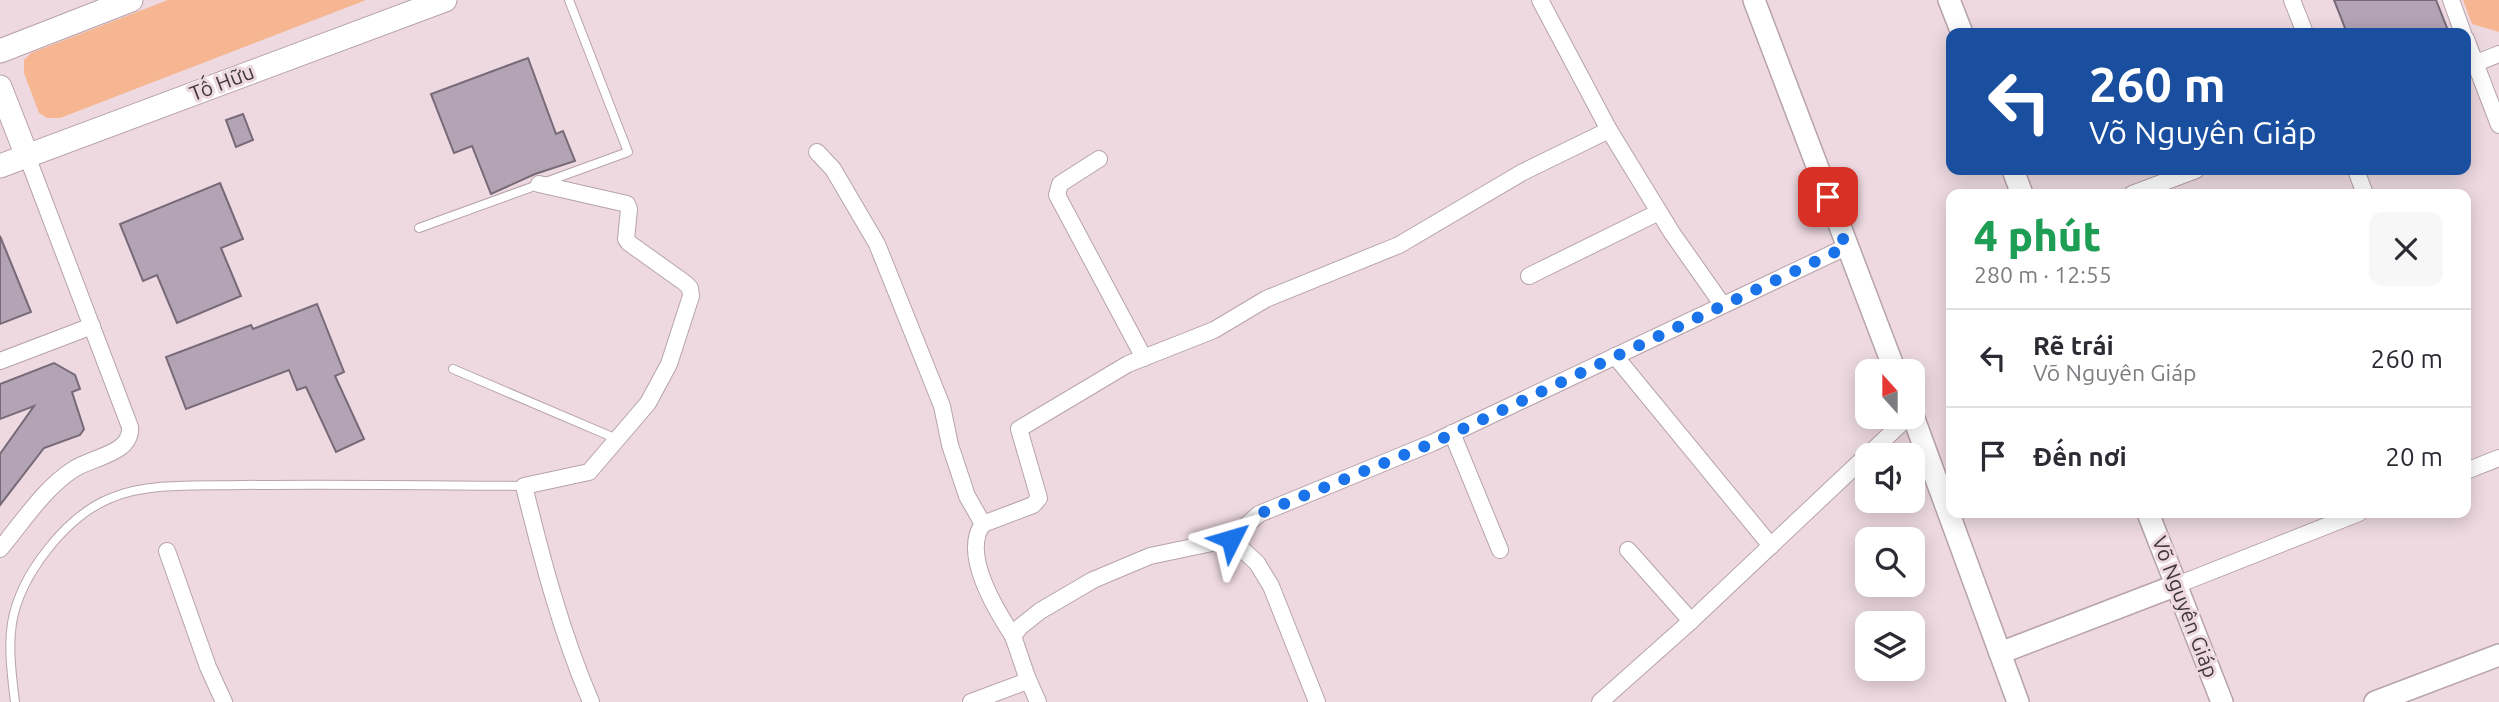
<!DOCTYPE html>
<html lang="vi">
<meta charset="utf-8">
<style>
body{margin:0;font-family:Ubuntu,sans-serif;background:#f7f7f7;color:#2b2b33;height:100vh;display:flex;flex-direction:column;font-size:26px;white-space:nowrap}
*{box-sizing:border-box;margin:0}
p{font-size:23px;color:#7c7c81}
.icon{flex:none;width:38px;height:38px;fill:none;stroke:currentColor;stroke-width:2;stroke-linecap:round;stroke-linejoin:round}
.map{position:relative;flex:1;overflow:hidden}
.side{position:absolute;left:1946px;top:189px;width:525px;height:329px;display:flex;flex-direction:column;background:#fff;border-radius:14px;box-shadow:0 4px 18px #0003}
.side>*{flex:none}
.hud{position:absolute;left:1946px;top:28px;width:525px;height:147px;border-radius:14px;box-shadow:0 4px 18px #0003;background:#1a4fa0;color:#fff;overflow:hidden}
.needle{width:46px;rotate:339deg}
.tools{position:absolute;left:1855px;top:359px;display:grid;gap:14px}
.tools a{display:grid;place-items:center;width:70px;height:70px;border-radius:14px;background:#fff;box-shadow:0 4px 18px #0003;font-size:35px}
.pin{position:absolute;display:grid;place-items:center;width:60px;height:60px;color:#fff;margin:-30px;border-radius:14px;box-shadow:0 4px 10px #0006}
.me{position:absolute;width:77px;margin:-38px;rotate:50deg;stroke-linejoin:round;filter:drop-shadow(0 0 5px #0008)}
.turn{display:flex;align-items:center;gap:24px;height:147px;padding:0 28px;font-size:32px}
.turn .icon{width:91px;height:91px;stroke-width:2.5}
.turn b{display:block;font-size:49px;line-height:60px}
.round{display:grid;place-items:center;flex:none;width:74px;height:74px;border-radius:14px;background:#f7f7f7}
.head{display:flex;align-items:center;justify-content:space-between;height:119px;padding:0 28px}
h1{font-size:42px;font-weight:800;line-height:52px;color:#1e9e55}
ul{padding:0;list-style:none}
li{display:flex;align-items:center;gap:21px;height:98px;padding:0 28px;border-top:2px solid #e1e1e2}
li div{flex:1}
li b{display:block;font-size:26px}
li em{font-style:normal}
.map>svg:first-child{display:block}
</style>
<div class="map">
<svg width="2499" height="702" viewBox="0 0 2499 702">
<rect width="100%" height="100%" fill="#eed9e1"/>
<g fill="#f5b691">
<polygon points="168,0 366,0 60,118 47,118 39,113 24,73 24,60 31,53"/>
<polygon points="2463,0 2499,0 2499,32 2472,24"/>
</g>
<g fill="#b2a4b4" stroke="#766a78" stroke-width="2">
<polygon points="2334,0 2436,0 2449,33 2347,33"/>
<polygon points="528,58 556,134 563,131 575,161 535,174 491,194 472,146 454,153 431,94"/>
<polygon points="243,114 253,140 236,147 226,120"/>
<polygon points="220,183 243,239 221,248 241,296 177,323 157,275 143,281 120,224"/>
<polygon points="0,236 31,312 0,324"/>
<polygon points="317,304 344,372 335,376 364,439 336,452 306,387 297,390 289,370 186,409 166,357 251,325 253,329"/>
<polygon points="54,363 75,375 80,389 72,392 84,429 80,435 44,448 0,505 0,454 34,406 0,419 0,384"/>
</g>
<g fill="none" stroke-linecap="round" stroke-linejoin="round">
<g stroke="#b7a3ab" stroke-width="10">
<g id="service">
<polyline points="419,228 628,152 569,0"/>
<polyline points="453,369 617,439"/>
<path d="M15,702C12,677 8,648 12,623C20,575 66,516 111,498C148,482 202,486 242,485C336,484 430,485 524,486"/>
</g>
</g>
<g stroke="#b7a3ab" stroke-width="18">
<g id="minor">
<polyline points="1540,0 1609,130 1672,233 1722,304"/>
<polyline points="2292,0 2305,33"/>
<polyline points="2451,0 2463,33"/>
<polyline points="2466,39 2499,125"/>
<polyline points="2466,67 2499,54"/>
<polyline points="817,152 833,169 877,244 942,406 950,445 967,496 983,524 1033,505 1039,498 1019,429 1128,364 1214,330 1266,299 1399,245 1523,172 1609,130"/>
<polyline points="1099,159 1060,184 1057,195 1144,358"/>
<polyline points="2356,170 2365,194"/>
<path d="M539,184L627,204L629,209L626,239L629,243L685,283L690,288L691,296L669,364L648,403L589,472L524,486C542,559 561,632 591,702"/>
<polyline points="2132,194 2196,170"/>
<polyline points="1529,276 1659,212"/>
<polyline points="1615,356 1771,546"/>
<polyline points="0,361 92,326"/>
<polyline points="1452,433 1500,550"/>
<polyline points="1868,455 1909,416"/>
<polyline points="2466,471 2499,458"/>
<path d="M983,524C961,553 996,610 1013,636"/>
<polyline points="1231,539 1257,563 1271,586 1317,702"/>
<path d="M0,549C22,523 44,488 74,469C92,457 132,454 130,427L27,156"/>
<polyline points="1628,550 1691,621"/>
<polyline points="167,551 208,667 224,702"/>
<polyline points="2177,585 2359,513"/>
<polyline points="1027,677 1038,702"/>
<polyline points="971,702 1022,683 1027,677 1013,636 1020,627 1040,611 1093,580 1150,556 1231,539 1259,514 1432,443 1846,247"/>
<polyline points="1600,702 1691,621 1867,455"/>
</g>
</g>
<g stroke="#b7a3ab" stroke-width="24">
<g id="tertiary">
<polyline points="1754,0 1895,371"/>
<polyline points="1949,0 1962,33"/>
<polyline points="2013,170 2022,194"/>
<polyline points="1913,416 2018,702"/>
<polyline points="2148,513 2222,702"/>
<polyline points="2000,653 2177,585"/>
<polyline points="2375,702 2499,655"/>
</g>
</g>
<g stroke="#b7a3ab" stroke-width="25">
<g id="secondary">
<polyline points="0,51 131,0"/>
<polyline points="0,87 27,156"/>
<polyline points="0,166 445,0"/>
</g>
</g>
<use href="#service" stroke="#fff" stroke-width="8"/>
<use href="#minor" stroke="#fff" stroke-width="16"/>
<use href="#tertiary" stroke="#fff" stroke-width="21"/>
<use href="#secondary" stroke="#fff" stroke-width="23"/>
</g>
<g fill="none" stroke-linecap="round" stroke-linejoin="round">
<polyline stroke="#1a73e8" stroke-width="12" stroke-dasharray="0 21.6" points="1231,539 1259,514 1433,443 1846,247 1828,197"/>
</g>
<g text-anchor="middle" stroke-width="6" stroke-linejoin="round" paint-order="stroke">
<g font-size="21" fill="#41383c" stroke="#eed9e1">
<text transform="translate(222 83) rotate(-21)" y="7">Tố Hữu</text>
<text transform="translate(2185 607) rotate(69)" y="7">Võ Nguyên Giáp</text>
</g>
</g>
</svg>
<div class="tools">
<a><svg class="needle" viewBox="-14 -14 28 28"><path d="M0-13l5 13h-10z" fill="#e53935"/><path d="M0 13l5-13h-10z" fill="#7c7c81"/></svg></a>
<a><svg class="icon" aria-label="sound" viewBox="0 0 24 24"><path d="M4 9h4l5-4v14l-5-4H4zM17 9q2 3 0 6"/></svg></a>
<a><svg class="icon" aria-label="search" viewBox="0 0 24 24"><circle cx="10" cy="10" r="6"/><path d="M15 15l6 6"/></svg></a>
<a><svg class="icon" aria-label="layers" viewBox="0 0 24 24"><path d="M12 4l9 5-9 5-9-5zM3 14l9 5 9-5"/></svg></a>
</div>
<div class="pin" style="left:1828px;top:197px;background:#d93025"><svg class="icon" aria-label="arrive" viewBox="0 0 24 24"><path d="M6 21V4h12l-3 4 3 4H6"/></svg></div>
<svg class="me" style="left:1231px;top:539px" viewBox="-20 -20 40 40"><path d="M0-17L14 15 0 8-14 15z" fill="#1a73e8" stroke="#fff" stroke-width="4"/></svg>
<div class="hud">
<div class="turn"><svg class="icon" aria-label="left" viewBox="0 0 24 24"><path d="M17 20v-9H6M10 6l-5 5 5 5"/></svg><div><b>260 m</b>Võ Nguyên Giáp</div></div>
</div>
<section class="side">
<div class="head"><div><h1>4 phút</h1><p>280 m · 12:55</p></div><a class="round"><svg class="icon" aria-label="close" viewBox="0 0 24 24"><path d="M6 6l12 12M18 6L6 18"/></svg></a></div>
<ul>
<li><svg class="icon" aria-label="left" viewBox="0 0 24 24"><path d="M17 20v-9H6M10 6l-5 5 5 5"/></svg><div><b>Rẽ trái</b><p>Võ Nguyên Giáp</p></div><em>260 m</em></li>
<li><svg class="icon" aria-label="arrive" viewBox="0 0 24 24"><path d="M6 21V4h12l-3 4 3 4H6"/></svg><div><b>Đến nơi</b></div><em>20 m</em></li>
</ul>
</section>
</div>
